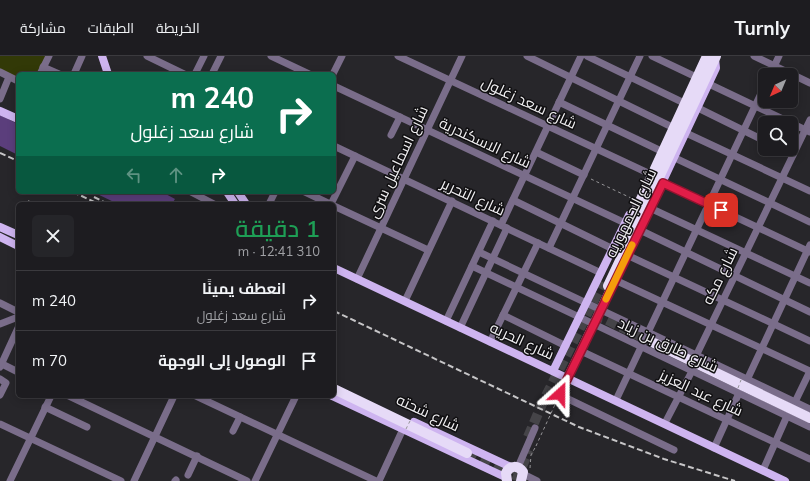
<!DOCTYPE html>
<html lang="ar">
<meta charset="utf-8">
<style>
body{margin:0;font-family:Mulish,Cairo,sans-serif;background:#252529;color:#f1f3f6;direction:rtl;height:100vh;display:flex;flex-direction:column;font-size:15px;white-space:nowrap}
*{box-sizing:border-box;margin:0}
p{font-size:13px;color:#a0a1a5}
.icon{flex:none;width:22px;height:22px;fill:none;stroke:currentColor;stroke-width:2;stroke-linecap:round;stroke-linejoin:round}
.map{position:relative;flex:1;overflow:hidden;direction:ltr}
.sheet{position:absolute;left:16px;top:146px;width:320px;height:196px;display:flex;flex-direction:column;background:#1d1c20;border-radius:6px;box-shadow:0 2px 10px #0003,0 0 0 1px #3b3a3e;direction:rtl}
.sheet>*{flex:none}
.guide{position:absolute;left:16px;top:16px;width:320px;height:122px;border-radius:6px;box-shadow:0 2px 10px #0003,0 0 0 1px #3b3a3e;direction:rtl;background:#0b6e4f;color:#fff;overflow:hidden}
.needle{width:26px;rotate:224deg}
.controls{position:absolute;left:758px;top:12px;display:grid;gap:8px}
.controls a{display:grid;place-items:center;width:40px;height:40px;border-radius:6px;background:#1d1c20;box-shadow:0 2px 10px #0003,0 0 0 1px #3b3a3e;font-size:20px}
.pin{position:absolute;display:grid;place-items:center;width:34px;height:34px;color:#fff;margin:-17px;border-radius:8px;box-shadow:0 2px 6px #0006}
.me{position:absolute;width:44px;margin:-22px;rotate:24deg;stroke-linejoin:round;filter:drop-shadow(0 0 3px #0008)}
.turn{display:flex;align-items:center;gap:14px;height:84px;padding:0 16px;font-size:18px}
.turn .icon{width:52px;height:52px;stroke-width:2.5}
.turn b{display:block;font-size:28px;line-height:34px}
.lanes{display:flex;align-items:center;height:38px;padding:0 16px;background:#0003;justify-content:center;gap:20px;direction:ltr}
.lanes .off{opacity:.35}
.round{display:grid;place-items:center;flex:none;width:42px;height:42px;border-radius:6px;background:#252529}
.head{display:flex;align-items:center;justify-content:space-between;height:68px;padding:0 16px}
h1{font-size:24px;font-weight:600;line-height:30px;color:#1e9e55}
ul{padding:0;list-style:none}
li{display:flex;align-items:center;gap:12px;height:60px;padding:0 16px;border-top:1px solid #3b3a3e}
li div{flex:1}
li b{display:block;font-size:15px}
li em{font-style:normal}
header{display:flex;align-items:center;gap:24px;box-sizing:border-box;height:56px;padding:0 20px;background:#1d1c20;border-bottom:1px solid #3b3a3e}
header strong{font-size:19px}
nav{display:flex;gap:22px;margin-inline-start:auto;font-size:14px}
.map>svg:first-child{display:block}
</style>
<header>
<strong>Turnly</strong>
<nav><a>الخريطة</a><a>الطبقات</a><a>مشاركة</a></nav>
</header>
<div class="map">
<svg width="810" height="425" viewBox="0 0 810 425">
<rect width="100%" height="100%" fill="#27262a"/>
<polygon fill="#323907" points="0,0 49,0 40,18 18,18 18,25 0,16"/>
<g fill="#5b3e7c">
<polygon points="0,59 18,68 18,99 0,90"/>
<polygon points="93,136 162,136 175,143 172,148 118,148"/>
</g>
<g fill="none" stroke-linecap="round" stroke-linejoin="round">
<g stroke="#454448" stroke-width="10" stroke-dasharray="10 5" stroke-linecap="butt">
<polyline points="593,260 603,262 654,287"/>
<polyline points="528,381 542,348 603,226"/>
<polyline points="467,397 501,412 515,413"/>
<polyline points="516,425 529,394"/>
</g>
<g stroke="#959497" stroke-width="1" stroke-dasharray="3 3" stroke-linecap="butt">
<polyline points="591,123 631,142"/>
<polyline points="530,412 531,399 536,390"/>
</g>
<g stroke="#7a6d8a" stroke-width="7">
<polyline points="147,0 184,18"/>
<polyline points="271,0 309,18"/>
<polyline points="398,0 648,117"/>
<polyline points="527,0 670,70"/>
<polyline points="587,0 682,46"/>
<polyline points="652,0 694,20"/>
<polyline points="754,0 810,27"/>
<polyline points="43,11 59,18"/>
<polyline points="0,16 18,25"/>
<polyline points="40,18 49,0"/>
<polyline points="74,18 82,0"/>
<polyline points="195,18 204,0"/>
<polyline points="212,18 221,0"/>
<polyline points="333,18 342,0"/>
<polyline points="770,19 779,0"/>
<polyline points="709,28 791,67"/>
<polyline points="334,30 625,167"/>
<polyline points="0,43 9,21"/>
<polyline points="559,46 659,94"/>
<polyline points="698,52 765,85"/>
<polyline points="791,67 810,76"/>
<polyline points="686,77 810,135"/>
<polyline points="391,79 400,61"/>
<polyline points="334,90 601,217"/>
<polyline points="781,93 793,99"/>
<polyline points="536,96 584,119"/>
<polyline points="675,102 810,166"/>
<polyline points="663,127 810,196"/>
<polyline points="191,136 214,148"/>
<polyline points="305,136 330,148"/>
<polyline points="513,144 613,193"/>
<polyline points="269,148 275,136"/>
<polyline points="331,148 355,100"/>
<polyline points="334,150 428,194"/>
<polyline points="650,152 810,227"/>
<polyline points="501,169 581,0"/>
<polyline points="640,174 810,256"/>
<polyline points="549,192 640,0"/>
<polyline points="479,196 810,353"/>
<polyline points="627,199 810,285"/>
<polyline points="472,210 810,371"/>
<polyline points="357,223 462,0"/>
<polyline points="615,224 810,315"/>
<polyline points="405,245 452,145"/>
<polyline points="0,247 18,256"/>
<polyline points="503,259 566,290"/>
<polyline points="446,265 493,165"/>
<polyline points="0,268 18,261"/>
<polyline points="460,272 507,172"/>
<polyline points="490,286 538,187"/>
<polyline points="581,295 810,403"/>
<polyline points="696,300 810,64"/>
<polyline points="0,307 18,316"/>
<polyline points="0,311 18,272"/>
<polyline points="567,322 560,336 562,340 674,394"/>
<polyline points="0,323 6,327 0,339"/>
<polyline points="747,324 810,189"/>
<polyline points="69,340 247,425"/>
<polyline points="196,340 376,425"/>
<polyline points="616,344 765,29"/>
<polyline points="795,346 810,315"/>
<polyline points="45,351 87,371"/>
<polyline points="665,367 692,315"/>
<polyline points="0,368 121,425"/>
<polyline points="233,375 240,361"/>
<polyline points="714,392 739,337"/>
<polyline points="518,411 535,372"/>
<polyline points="763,414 787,360"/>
<polyline points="523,418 537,425"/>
<polyline points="188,419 197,400"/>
<polyline points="10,425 51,340"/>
<polyline points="134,425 174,340"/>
<polyline points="175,425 176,424"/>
<polyline points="255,425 296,340"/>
<polyline points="379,425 403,373"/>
</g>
<g stroke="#ceb4f0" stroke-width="8">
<polyline points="102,0 108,18"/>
<polyline points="0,55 18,63"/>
<polyline points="227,136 235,148"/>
<polyline points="238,136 246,148"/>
<polyline points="646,161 716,12 715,3"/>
<polyline points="0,171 18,179"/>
<polyline points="0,181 18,190"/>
<polyline points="334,212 785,425"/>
<polyline points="553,315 629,159"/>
<polyline points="567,322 614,225"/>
<polyline points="332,340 505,421"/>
<polyline points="414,366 511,411"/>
</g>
<g stroke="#e6daf7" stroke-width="10">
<polyline points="629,169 707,0"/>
<polyline points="608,230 716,0"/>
<polyline points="654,287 810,362"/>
<polyline points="334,333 467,397"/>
<path d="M507,425L506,417C510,409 518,409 523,416L521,425"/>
</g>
<g stroke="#c6c5c7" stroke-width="2" stroke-dasharray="6 3" stroke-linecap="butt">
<polyline points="0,97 18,105"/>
<polyline points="73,136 99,148"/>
<polyline points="94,141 108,148"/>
<polyline points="28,145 32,148"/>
<polyline points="334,255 579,371 664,403 735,425"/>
</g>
<g stroke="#959497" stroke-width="1" stroke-dasharray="3 3" stroke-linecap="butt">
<polyline points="626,169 637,174"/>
<polyline points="738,332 741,324"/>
<polyline points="406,373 410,365"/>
<polyline points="536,390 558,342"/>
</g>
</g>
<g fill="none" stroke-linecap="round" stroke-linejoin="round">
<g stroke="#92132f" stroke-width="10">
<polyline id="route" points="560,338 663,127 721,154"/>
</g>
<use href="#route" stroke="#e11d48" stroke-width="7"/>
<polyline stroke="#f59e0b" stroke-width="7" points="606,243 632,189"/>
</g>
<g text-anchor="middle" stroke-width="3" stroke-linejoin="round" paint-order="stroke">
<g font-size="15" fill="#f1f0f2" stroke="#100f11">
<text transform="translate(529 47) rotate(25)" y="5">شارع سعد زغلول</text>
<text transform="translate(485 87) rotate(25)" y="5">شارع الاسكندرية</text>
<text transform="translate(398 106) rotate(-65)" y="5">شارع اسماعيل سرى</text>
<text transform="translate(473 141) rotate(25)" y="5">شارع التحرير</text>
<text transform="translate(631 157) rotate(-64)" y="5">شارع الجمهوريه</text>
<text transform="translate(720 220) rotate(-64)" y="5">شارع مكه</text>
<text transform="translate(522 285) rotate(25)" y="5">شارع الحريه</text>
<text transform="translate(668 289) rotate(25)" y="5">شارع طارق بن زياد</text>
<text transform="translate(701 337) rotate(25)" y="5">شارع عبد العزيز</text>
<text transform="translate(428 357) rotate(25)" y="5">شارع شحته</text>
</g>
</g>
</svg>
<div class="controls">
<a><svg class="needle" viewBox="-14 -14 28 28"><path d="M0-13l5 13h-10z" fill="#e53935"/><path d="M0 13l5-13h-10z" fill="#a0a1a5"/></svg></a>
<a><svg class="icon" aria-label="search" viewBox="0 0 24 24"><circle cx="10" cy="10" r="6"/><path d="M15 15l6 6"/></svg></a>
</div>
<div class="pin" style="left:721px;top:154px;background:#d93025"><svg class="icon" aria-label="arrive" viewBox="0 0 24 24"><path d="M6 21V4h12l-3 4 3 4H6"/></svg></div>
<svg class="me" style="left:560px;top:338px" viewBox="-20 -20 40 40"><path d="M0-17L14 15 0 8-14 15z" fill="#e11d48" stroke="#fff" stroke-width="4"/></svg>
<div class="guide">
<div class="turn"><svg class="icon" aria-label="right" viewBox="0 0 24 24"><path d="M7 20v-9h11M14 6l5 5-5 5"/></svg><div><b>240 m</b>شارع سعد زغلول</div></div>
<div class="lanes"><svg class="icon off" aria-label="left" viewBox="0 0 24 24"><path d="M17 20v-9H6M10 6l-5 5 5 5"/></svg><svg class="icon off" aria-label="ahead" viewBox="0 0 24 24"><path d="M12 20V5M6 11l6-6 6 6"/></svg><svg class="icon" aria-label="right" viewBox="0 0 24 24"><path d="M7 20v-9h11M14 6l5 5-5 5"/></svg></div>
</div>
<section class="sheet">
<div class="head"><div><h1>1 دقيقة</h1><p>310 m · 12:41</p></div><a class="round"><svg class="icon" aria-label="close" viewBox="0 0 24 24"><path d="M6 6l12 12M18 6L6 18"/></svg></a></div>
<ul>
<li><svg class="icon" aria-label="right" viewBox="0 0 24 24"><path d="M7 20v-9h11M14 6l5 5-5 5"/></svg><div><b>انعطف يمينًا</b><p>شارع سعد زغلول</p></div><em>240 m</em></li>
<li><svg class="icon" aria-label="arrive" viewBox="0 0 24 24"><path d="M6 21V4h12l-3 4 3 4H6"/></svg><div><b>الوصول إلى الوجهة</b></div><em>70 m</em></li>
</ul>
</section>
</div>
